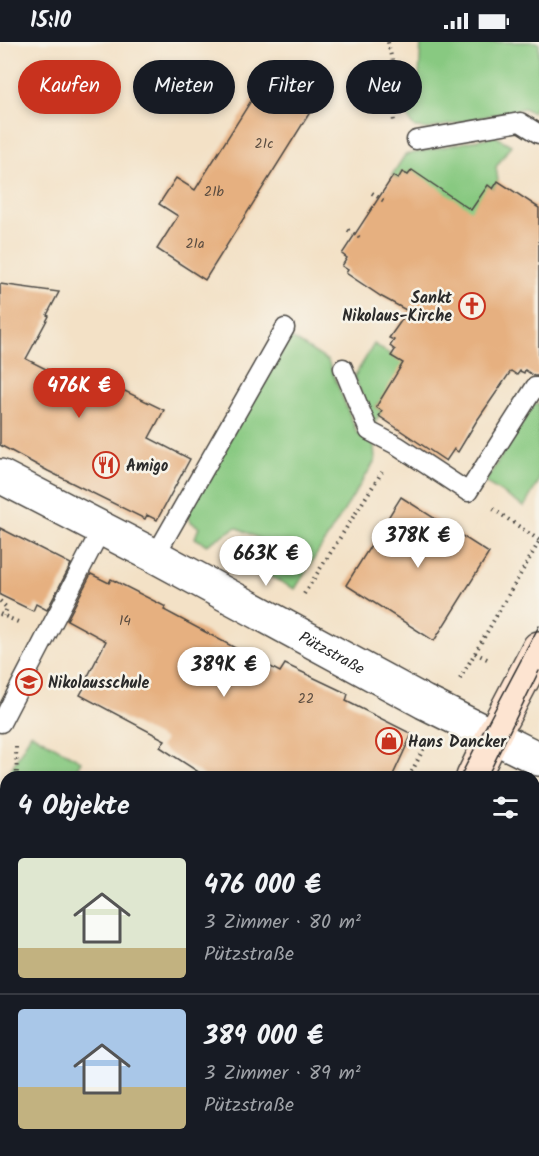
<!DOCTYPE html>
<html lang="de">
<meta charset="utf-8">
<style>
:root{--surface:#171b24;--page:#242831;--text:#f1f3f6;--muted:#9ea1a6;--line:#363941;--accent:#c8321e}
body{margin:0;font-family:Kalam,sans-serif;background:var(--page);color:var(--text);height:100vh;display:flex;flex-direction:column;font-size:22px;white-space:nowrap}
*{box-sizing:border-box;margin:0}
p{font-size:20px;color:var(--muted)}
.icon{flex:none;width:33px;height:33px;fill:none;stroke:currentColor;stroke-width:2;stroke-linecap:round;stroke-linejoin:round}
.map{position:relative;flex:1;overflow:hidden}
.side{position:absolute;left:0px;top:729px;width:540px;height:386px;display:flex;flex-direction:column;background:var(--surface);border-radius:18px 18px 0 0;box-shadow:0 3px 9px #0003}
.side>*{flex:none}
.guide{position:absolute;left:18px;top:18px;width:504px;height:54px;display:flex;gap:12px}
.price{position:absolute;translate:-50% -51px;padding:0 14px;border-radius:21px;background:#fff;color:#222;font-size:20px;line-height:39px;filter:drop-shadow(0 2px 3px #0008)}
.price::after{content:'';position:absolute;left:50%;top:36px;width:18px;height:14px;margin-left:-9px;background:inherit;clip-path:polygon(0 0,100% 0,50% 100%)}
.price.current{background:var(--accent);color:#fff}
ul{padding:0;list-style:none}
li{display:flex;align-items:center;gap:18px;height:150px;padding:0 18px}
li+li{border-top:2px solid var(--line)}
li span{display:grid;place-items:center;flex:none;width:168px;height:120px;border-radius:6px;color:#555}
li>.icon{margin-inline-start:auto}
span .icon{width:72px;height:72px;fill:#fffc;stroke-width:1}
li b{font-size:26px}
h2{display:flex;justify-content:space-between;align-items:center;height:72px;padding:0 18px;font-size:26px}
.tag{padding:0 21px;border-radius:27px;background:var(--surface);box-shadow:0 3px 9px #0003;font-size:21px;line-height:54px}
.tag.current{background:var(--accent);color:#fff}
.status{display:flex;justify-content:space-between;align-items:center;height:42px;padding:0 30px;background:var(--surface);direction:ltr}
.status svg{height:16px;fill:currentColor}
.map>svg:first-child{display:block}
.green{fill:#88c981;stroke:#5a7a56;stroke-width:1.5}
.building{fill:#e6b080}
.lines{fill:none;stroke-linecap:round;stroke-linejoin:round}
.lane-casing{stroke:#494642;stroke-width:21}
.street-casing{stroke:#494642;stroke-width:36}
.secondary-casing{stroke:#494642;stroke-width:36}
.path{stroke:#494642;stroke-width:4;stroke-dasharray:1.5 4.5;stroke-linecap:butt}
.lane{stroke:#fff;stroke-width:18}
.street{stroke:#fff;stroke-width:33}
.secondary{stroke:#fde4d1;stroke-width:33}
.tram{stroke:#2b2b2b;stroke-width:1.5}
.labels{text-anchor:middle;stroke-width:5;stroke-linejoin:round;paint-order:stroke}
.number-label{font-size:14px;fill:#5a4c40}
.poi-label{font-size:16px;font-weight:bold;fill:#2b2b2b;stroke:#f7f3e8;text-anchor:start}
.street-label{font-size:16px;fill:#2b2b2b;stroke:#f7f3e8}
</style>
<div class="status"><b>15:10</b><svg viewBox="0 0 49 12"><path d="M0 12V9h3v3zM5 12V6h3v6zM10 12V3h3v9zM15 12V0h3v12zM26 1h20v11H26zM47 4h2v5h-2z"/></svg></div>
<div class="map">
<svg width="539" height="1114" viewBox="0 0 539 1114">
<rect width="100%" height="100%" fill="#f7f3e8"/>
<filter id="ink" filterUnits="userSpaceOnUse"><feTurbulence type="fractalNoise" baseFrequency=".0167" numOctaves="2"/><feDisplacementMap in="SourceGraphic" scale="12" xChannelSelector="R" yChannelSelector="G"/><feConvolveMatrix kernelMatrix="1 2 1 2 8 2 1 2 1" color-interpolation-filters="sRGB"/></filter>
<filter id="wash" filterUnits="userSpaceOnUse"><feTurbulence type="fractalNoise" baseFrequency=".008" numOctaves="4" result="noise"/><feDisplacementMap in="SourceGraphic" scale="24" xChannelSelector="R" yChannelSelector="G"/><feGaussianBlur stdDeviation="1.35" result="paint"/><feColorMatrix in="noise" values="0 0 0 0 0 0 0 0 0 0 0 0 0 0 0 0 0 1.4 0 .05"/><feComposite in="paint" operator="in"/></filter>
<g filter="url(#wash)">
<rect width="100%" height="100%" fill="#f3e1c6"/>
<g class="green">
<path d="M421 0H537L539 2V59L532 71 524 66 429 87 415 86C401 71 405 54 406 35L419 36Z"/>
<path d="M495 94 511 103 496 125 498 139 493 147 488 143 473 177 412 128 408 133 402 130 398 137 392 133 405 113Z"/>
<path d="M290 295 328 319 357 391 374 403 375 419 295 547 251 525 262 498 236 485 207 503 195 496 199 485 191 480 186 469Z"/>
<path d="M374 302 397 317 405 320 387 359 382 356 376 365 382 369 374 382 354 335Z"/>
<path d="M534 362H539V439L524 465 485 440Z"/>
<path d="M31 691 81 719 72 735H7Z"/>
<path d="M6 737V1096L0 1107V749Z"/>
</g>
<g id="blocks">
<g class="building">
<path d="M274 22 322 51 205 238 157 207 178 174 159 162 176 136 195 148Z"/>
<path d="M412 128 471 168 488 143 493 147 498 139 539 166V334H534L525 328 524 331 520 329 517 333 511 329 476 380 458 410 454 407 446 419 379 374 382 369 376 365 403 321 391 314 395 308 390 304 394 298 389 296 408 269 382 255 346 231 348 228 342 224 347 216 342 212 393 134 398 137 402 130 408 133Z"/>
<path d="M0 242 59 250 47 273 49 274 26 317 89 349 96 335 164 368 149 396 190 417 157 478 147 473 145 477 48 429 0 403Z"/>
<path d="M401 455 489 511 434 599 346 543Z"/>
<path d="M0 486 71 522 47 568 36 562 33 569 0 553Z"/>
<path d="M91 532 109 541 111 537 166 565 164 568 280 630 285 622 348 652 346 659 412 692 392 735H206L160 705 165 698 80 653 89 637 87 636 106 599 67 578Z"/>
</g>
</g>
</g>
<g filter="url(#ink)">
<use href="#blocks" fill-opacity="0" stroke="#494642" stroke-width="1.5"/>
<g class="lines">
<defs>
<g id="lane">
<path d="M416 98 520 80 539 92"/>
<path d="M343 326 369 389 398 404 468 450 535 345H539"/>
<path d="M155 514 285 286"/>
<path d="M1 681 102 486"/>
</g>
<g id="street">
<path id="s1" d="M0 434 155 514 424 660 539 717"/>
</g>
<g id="secondary">
<path d="M473 735 493 694 539 606"/>
<path d="M288 1114 290 1108"/>
</g>
</defs>
<use href="#lane" class="lane-casing"/>
<use href="#street" class="street-casing"/>
<use href="#secondary" class="secondary-casing"/>
<g class="path">
<path d="M388 0 395 33 392 68 394 79"/>
<path d="M372 151 384 159"/>
<path d="M348 188 360 196"/>
<path d="M493 467 539 498"/>
<path d="M304 552 382 430"/>
<path d="M0 559 7 566 4 574"/>
<path d="M0 572 18 580"/>
<path d="M475 611 491 619"/>
<path d="M460 637 539 500"/>
<path d="M16 705 17 735"/>
<path d="M409 735 426 702"/>
<path d="M0 783 6 774"/>
<path d="M0 878 6 866"/>
<path d="M0 1042 6 1031"/>
<path d="M243 1114 245 1108"/>
</g>
<use href="#lane" class="lane"/>
<use href="#street" class="street"/>
<use href="#secondary" class="secondary"/>
<g class="tram">
<path d="M460 735 483 690 539 584"/>
<path d="M487 735 539 629"/>
<path d="M275 1114 278 1108"/>
<path d="M300 1114 302 1108"/>
</g>
</g>
</g>
<defs>
<symbol id="church-ring" viewBox="-11 -11 22 22"><circle r="9.5" fill="#f7f3e8" stroke="#c8321e" stroke-width="1.5"/><path d="M-1.2-6h2.4v3.5h3.3v2.4h-3.3V6h-2.4V-.1h-3.3v-2.4h3.3Z" fill="#c8321e"/></symbol>
<symbol id="restaurant-ring" viewBox="-11 -11 22 22"><circle r="9.5" fill="#f7f3e8" stroke="#c8321e" stroke-width="1.5"/><path d="M-5-6h1v4h1v-4h1v4h1v-4h1v5L-1.5 .5V6h-2V.5L-5-1ZM5-6V6H3V1.5H1.5Q1.5-4 5-6Z" fill="#c8321e"/></symbol>
<symbol id="school-ring" viewBox="-11 -11 22 22"><circle r="9.5" fill="#f7f3e8" stroke="#c8321e" stroke-width="1.5"/><path d="M0-5L7-2L0 1L-7-2ZM-4 1L0 2.5L4 1V4Q0 6-4 4Z" fill="#c8321e"/></symbol>
<symbol id="shop-ring" viewBox="-11 -11 22 22"><circle r="9.5" fill="#f7f3e8" stroke="#c8321e" stroke-width="1.5"/><path d="M-5-2.5h2.3a2.7 3.5 0 0 1 5.4 0H5L5.5 6h-11ZM-1.5-2.5h3a1.5 2.3 0 0 0-3 0Z" fill="#c8321e"/></symbol>
</defs>
<g fill-rule="evenodd">
<use href="#church-ring" x="457" y="249" width="30" height="30"/>
<use href="#restaurant-ring" x="91" y="408" width="30" height="30"/>
<use href="#school-ring" x="14" y="625" width="30" height="30"/>
<use href="#shop-ring" x="374" y="684" width="30" height="30"/>
</g>
<g class="labels">
<g class="number-label">
<text x="264" y="106">21c</text>
<text x="214" y="154">21b</text>
<text x="195" y="206">21a</text>
<text x="125" y="583">14</text>
<text x="306" y="661">22</text>
</g>
<g class="poi-label">
<text x="452" y="261" text-anchor="end">Sankt<tspan x="452" dy="18">Nikolaus-Kirche</tspan></text>
<text x="126" y="429">Amigo</text>
<text x="48" y="646">Nikolausschule</text>
<text x="408" y="705">Hans Dancker</text>
</g>
<g class="street-label">
<text dy="6" stroke="none"><textPath href="#s1" startOffset="376">Pützstraße</textPath></text>
</g>
</g>
</svg>
<b class="price current" style="left:79px;top:377px">476K €</b>
<b class="price" style="left:418px;top:527px">378K €</b>
<b class="price" style="left:266px;top:545px">663K €</b>
<b class="price" style="left:224px;top:656px">389K €</b>
<div class="guide">
<a class="tag current">Kaufen</a>
<a class="tag">Mieten</a>
<a class="tag">Filter</a>
<a class="tag">Neu</a>
</div>
<section class="side">
<h2>4 Objekte<svg class="icon" aria-label="filters" viewBox="0 0 24 24"><path d="M4 7h16M4 17h16"/><circle cx="9" cy="7" r="2"/><circle cx="15" cy="17" r="2"/></svg></h2>
<ul>
<li><span style="background:linear-gradient(#dfe7d0 75%,#c2b280 0)"><svg class="icon" aria-label="home" viewBox="0 0 24 24"><path d="M3 11l9-7 9 7M6 9v11h12V9"/></svg></span><div><b>476 000 €</b><p>3 Zimmer · 80 m²</p><p>Pützstraße</p></div></li>
<li><span style="background:linear-gradient(#a9c7e8 65%,#c2b280 0)"><svg class="icon" aria-label="home" viewBox="0 0 24 24"><path d="M3 11l9-7 9 7M6 9v11h12V9"/></svg></span><div><b>389 000 €</b><p>3 Zimmer · 89 m²</p><p>Pützstraße</p></div></li>
</ul>
</section>
</div>
